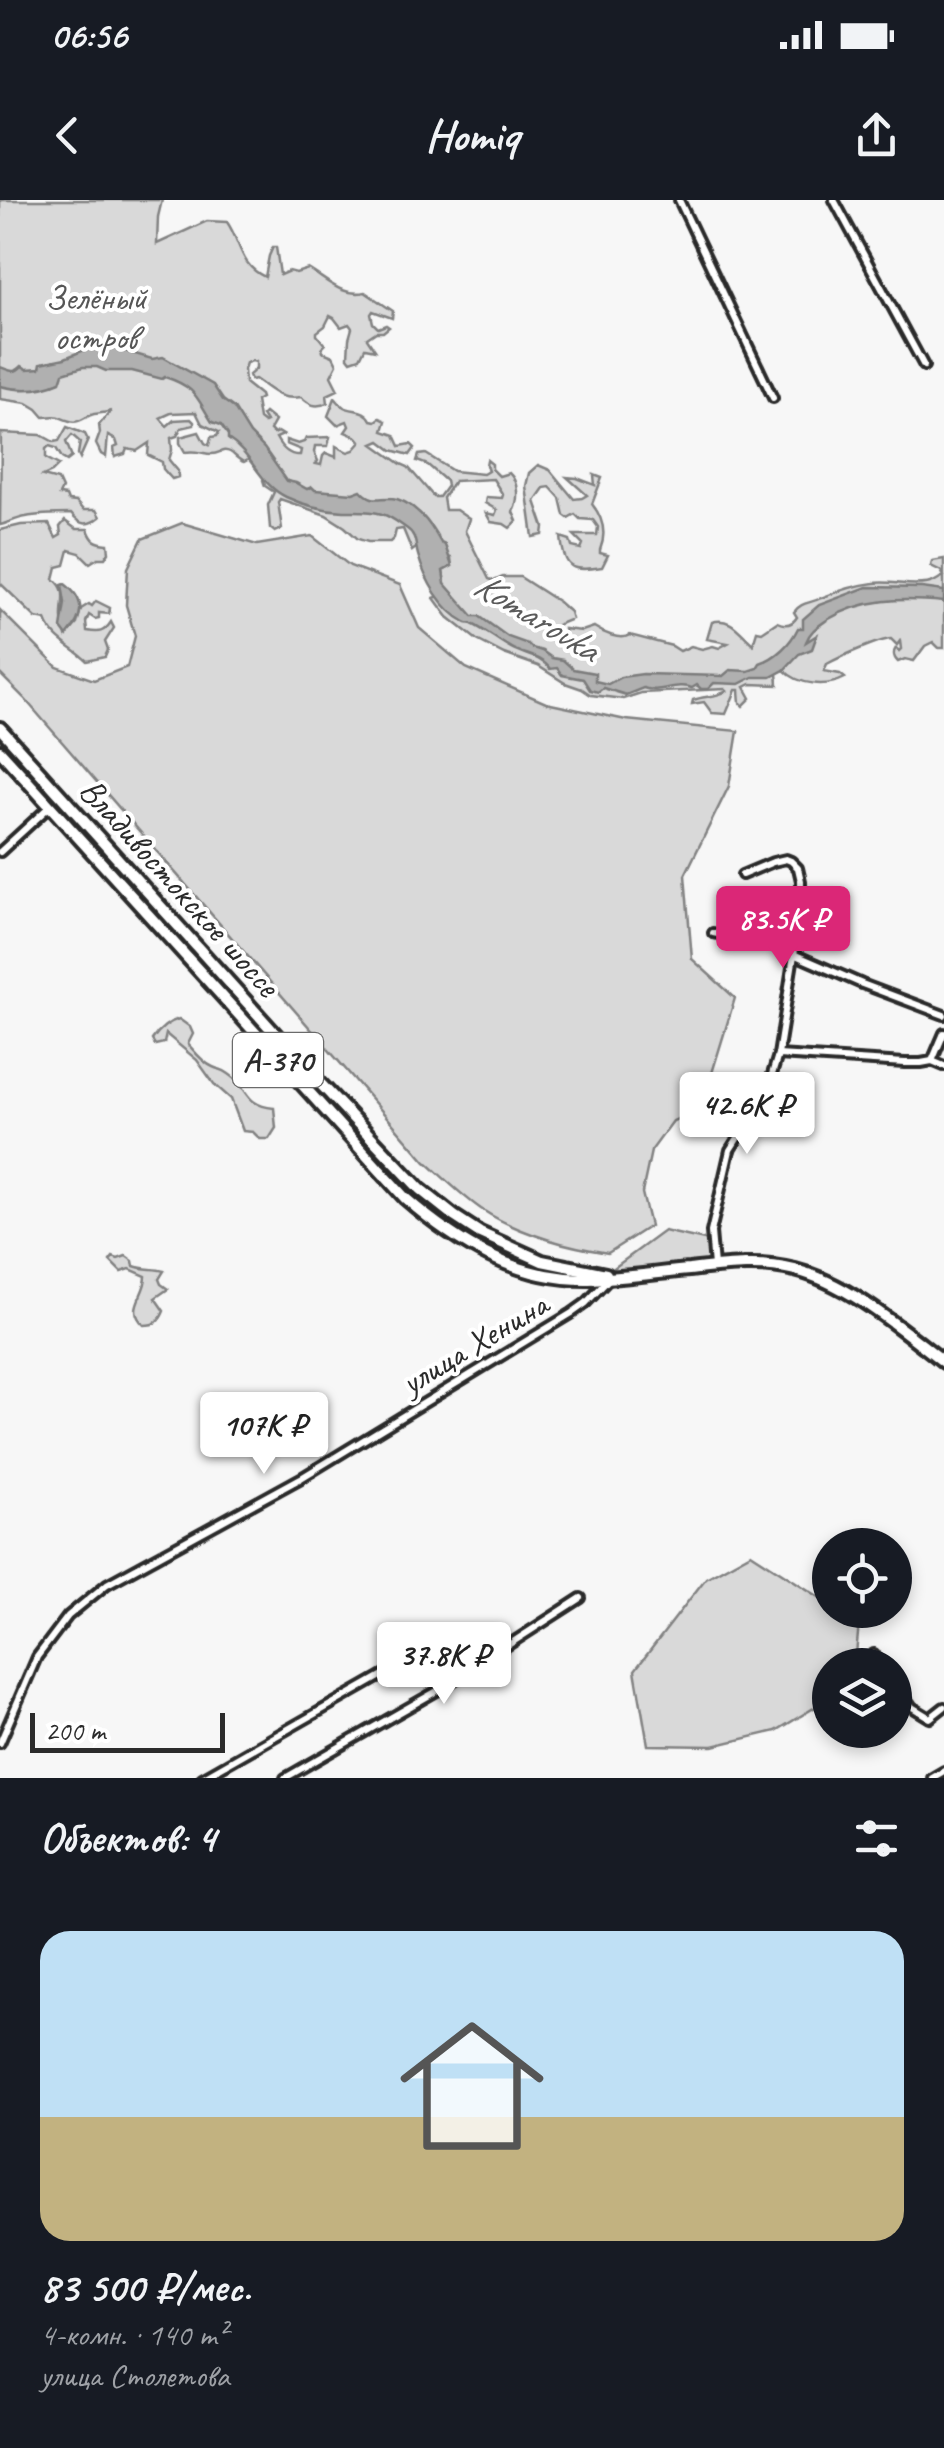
<!DOCTYPE html>
<html lang="ru">
<meta charset="utf-8">
<style>
:root{--surface:#171b24;--page:#20242c;--text:#f1f3f6;--muted:#9ea1a6;--accent:#db2777}
body{margin:0;font-family:Caveat,sans-serif;background:var(--page);color:var(--text);height:100vh;display:flex;flex-direction:column;font-size:38px;white-space:nowrap}
*{box-sizing:border-box;margin:0}
p{font-size:32px;color:var(--muted)}
.icon{flex:none;width:55px;height:55px;fill:none;stroke:currentColor;stroke-width:2;stroke-linecap:round;stroke-linejoin:round}
.map{position:relative;height:1578px;overflow:hidden}
.sheet{display:flex;flex-direction:column;background:var(--surface);flex:1}
.sheet>*{flex:none}
.tools{position:absolute;left:812px;top:1328px;display:grid;gap:20px}
.tools a{display:grid;place-items:center;width:100px;height:100px;border-radius:50%;background:var(--surface);box-shadow:0 5px 15px #0003;font-size:50px}
.scale{position:absolute;left:30px;bottom:25px;width:195px;box-sizing:border-box;padding-left:10px;border:5px solid #2b2b2b;border-top:0;font-size:28px;line-height:35px;white-space:nowrap;color:#2b2b2b;-webkit-text-stroke:8px #fff;paint-order:stroke}
.price{position:absolute;translate:-50% -85px;padding:0 22px;border-radius:10px;background:#fff;color:#222;font-size:32px;line-height:65px;filter:drop-shadow(0 2px 5px #0008)}
.price::after{content:'';position:absolute;left:50%;top:60px;width:30px;height:22px;margin-left:-15px;background:inherit;clip-path:polygon(0 0,100% 0,50% 100%)}
.price.on{background:var(--accent);color:#fff}
ul{padding:0;list-style:none}
li{display:grid;align-content:center;gap:20px;height:530px;padding:0 40px}
li span{display:grid;place-items:center;height:310px;border-radius:30px;color:#555}
li>.icon{margin-inline-start:auto}
span .icon{width:180px;height:180px;fill:#fffc;stroke-width:1}
li b{font-size:42px}
h2{display:flex;justify-content:space-between;align-items:center;height:120px;padding:0 40px;font-size:42px}
.status{display:flex;justify-content:space-between;align-items:center;height:70px;padding:0 50px;background:var(--surface);direction:ltr}
.status svg{height:28px;fill:currentColor}
header{display:flex;justify-content:space-between;align-items:center;height:130px;padding:0 40px;background:var(--surface);font-size:45px;font-weight:600}
.map>svg:first-child{display:block}
.green{fill:#d9d9d9;stroke:#828282;stroke-width:2.5}
.water{fill:#b0b0b0;stroke:#7b7b7b;stroke-width:2.5}
.lines{fill:none;stroke-linecap:round;stroke-linejoin:round}
.minor-casing{stroke:#2b2b2b;stroke-width:14}
.trunk-casing{stroke:#2b2b2b;stroke-width:18}
.minor{stroke:#fff;stroke-width:6}
.trunk{stroke:#fff;stroke-width:10}
.labels{text-anchor:middle;stroke-width:8;stroke-linejoin:round;paint-order:stroke}
.shield{fill:#fff;stroke:#6b6b6b;stroke-width:2.5}
.shield-label{font-size:32px;font-weight:bold;fill:#2b2b2b}
.park-label{font-size:35px;fill:#565656;stroke:#fff}
.street-label{font-size:35px;fill:#2b2b2b;stroke:#fff}
.water-label{font-size:38px;font-style:italic;fill:#5a5a5a;stroke:#fff}
</style>
<div class="status"><b>06:56</b><svg viewBox="0 0 49 12"><path d="M0 12V9h3v3zM5 12V6h3v6zM10 12V3h3v9zM15 12V0h3v12zM26 1h20v11H26zM47 4h2v5h-2z"/></svg></div>
<header><svg class="icon" aria-label="back" viewBox="0 0 24 24"><path d="M15 5l-7 7 7 7"/></svg>Homiq<svg class="icon" aria-label="share" viewBox="0 0 24 24"><path d="M12 15V3M7 8l5-5 5 5M5 13v7h14v-7"/></svg></header>
<div class="map">
<svg width="944" height="1578" viewBox="0 0 944 1578">
<rect width="100%" height="100%" fill="#f7f7f7"/>
<filter id="ink" filterUnits="userSpaceOnUse"><feTurbulence type="fractalNoise" baseFrequency=".01" numOctaves="2"/><feDisplacementMap in="SourceGraphic" scale="20" xChannelSelector="R" yChannelSelector="G"/><feConvolveMatrix kernelMatrix="1 2 1 2 8 2 1 2 1" color-interpolation-filters="sRGB"/></filter>
<g filter="url(#ink)">
<g class="green">
<path d="M0 0H162L158 17 157 44 207 21 227 22C241 42 239 65 265 77L269 56 273 47H276L280 75 289 71 296 73 308 69C327 80 342 97 365 92L393 111 392 118 373 111 371 114 373 123 378 128 386 125 389 127 383 132H376L367 138 375 150 365 148 360 158 351 161 348 157 349 139 352 128 349 124 341 127 334 118 330 116 325 126 317 132V135L325 145 322 148 323 152 333 156 337 164 331 176 338 190 327 195 328 203C315 208 310 205 301 197 280 201 271 190 255 179L251 180 249 175 256 169V162L252 161 246 163 244 169 245 183 260 195 261 198 256 201 259 219 264 223 266 222 262 216 265 213 275 221 270 230 274 234 278 232 283 235 276 238C282 249 289 256 300 255L301 250 286 244V240L298 244 304 242 306 238 330 237 328 246H315L314 252 318 261 316 264 321 265 323 256 326 253 336 257V246L348 252 354 250 361 242 357 237 345 232 349 226 347 221 337 225 328 216 335 198C338 201 341 205 344 207 354 212 365 208 371 220L376 221 380 218 386 221 383 231 395 235 400 246 411 244 415 248 410 255 392 250 380 241 373 244 401 264 408 267 434 297H439L447 286 446 281 428 265 417 261 419 255 426 254 453 271 483 274 488 271 486 265 487 260 492 264V269L499 276 509 273C519 282 519 300 513 312L517 321 510 328 504 324 491 322 486 313 495 315 497 310 485 303 486 297 502 298 503 295 493 279 454 281 443 298 445 310H456L469 319 465 331 489 379 494 381 503 377H520L559 402 570 412 572 419 557 425 555 431 564 448 570 449 577 443 565 438 564 429 582 431 594 427C603 433 620 441 630 435L672 446 680 451 691 446 702 449 713 446 719 448 728 443 707 439 712 422C731 416 740 433 753 444L757 431 762 432 777 422C785 426 792 425 797 417L794 412C802 401 810 404 821 398 838 391 856 385 874 383 890 380 914 388 930 383 935 382 939 378 944 376L941 371 931 366 932 361 944 359V448H939L933 442 925 446 914 461 905 459 898 462C894 458 892 454 896 448L899 451 901 449 900 441 897 445 891 439C878 440 840 457 827 464L824 471 840 474 845 478C826 488 798 485 784 470L777 473 778 485 751 484 745 487 751 498 743 506 740 503 739 490H736L726 514 712 513 704 502 692 504 693 500C704 496 717 497 727 491L725 489 641 493 623 499 591 495 582 489 565 483 538 466 504 454 477 440 448 417 434 398 437 397 445 384 443 371 452 366 451 358 416 348 412 351 403 329 396 330 394 338 390 342H368L358 339 345 327 326 315 280 299 278 302 282 329 275 332 270 328 268 305 274 292 265 286 263 280 272 261 265 251 244 262C238 260 235 255 230 252 222 248 220 254 212 254 203 254 198 250 185 252L180 243V237L199 232 205 243 209 245 211 237 217 236 219 232 202 224 196 212 171 213 160 218 167 226 174 220 191 219 194 222V225L181 228 177 236 171 238 172 250 169 260 178 271V277L172 279 163 269 162 262 148 255 149 243 137 251 127 249 125 254 115 257 114 248 118 246 116 240 108 236 106 257 101 254 96 244 100 233 99 225 111 211C106 213 100 213 94 214 85 216 80 224 70 221 56 217 61 215 44 217L37 209 27 203 0 199Z"/>
<path d="M67 227 85 234 88 240 80 258 78 254 80 242 72 235 66 242 72 257 67 261 62 258 56 248 49 246 46 249V258L59 265 52 272 43 276 58 280 62 289 59 295 66 296 68 301 76 302 83 310H96L100 317C89 326 80 326 71 314 57 314 40 314 26 317 17 318 9 323 0 325L1 233 41 235 54 242 59 241Z"/>
<path d="M538 265 550 270 574 299 582 298 587 295 567 277 577 278 595 285 594 275 602 278 592 304C603 318 607 333 600 350V353L608 355 602 367C572 372 564 369 561 337L570 340 572 347 581 349 583 344 574 335H597L598 327 593 320 580 319 575 314 568 318 564 315 560 298 550 287 544 288 535 301 544 327 543 335 533 337 526 286 529 273Z"/>
<path d="M65 321 76 329H88C92 341 96 343 108 344L109 352 105 358H98L90 363 80 353 69 350 65 365 57 367 54 379C69 391 61 402 62 418 62 424 65 430 66 436L77 424 81 409 89 404 92 406 96 401 110 408 109 414 99 413V418L95 419 89 415 86 422 87 431C99 433 104 433 111 422L114 428 105 442 108 450 105 457 87 461C72 447 53 440 46 420L36 418 0 383V330L21 325 49 324 56 338 61 335 60 327Z"/>
<path d="M182 323 257 345 312 336 350 366 400 385 419 428 466 468 546 503 626 520 738 531 729 586 685 675 692 759 735 798 701 909 673 921 651 951 642 993 650 1026 608 1053C564 1046 519 1034 481 1009 461 995 444 978 426 962L24 498 0 474V410L57 467 94 480 127 467 135 436 126 405 128 368 142 339Z"/>
<path d="M179 819 190 827 193 834 188 844C195 852 203 863 213 867 222 871 221 868 229 874 250 888 243 905 274 908L276 928 269 939H260L253 932 243 931 231 899 214 884 197 860 166 834 164 843 155 845 152 840C158 831 168 822 179 819Z"/>
<path d="M664 1031 709 1041 712 1062 615 1072 611 1070Z"/>
<path d="M126 1056 133 1061 134 1066C145 1070 154 1068 164 1071L159 1079 161 1084 168 1089 155 1098 164 1111C160 1121 156 1125 144 1125 125 1107 146 1096 146 1076L130 1069 121 1072 110 1061 113 1057 118 1059Z"/>
<path d="M751 1353 830 1404V1410H839L859 1423 855 1465H830V1498L776 1531 713 1546 648 1545 635 1470 706 1378Z"/>
</g>
<g class="water">
<path d="M94 146 115 148 152 159 163 157 213 185 223 200 234 208 250 234 264 248 287 281 296 283 307 289 312 287 315 290 353 293 361 290C374 305 381 295 397 299 417 305 432 326 441 343L445 345 452 366 443 371 445 384 473 416H479L508 437 528 444 532 448 542 451 552 458 563 460 573 469 595 473V481L608 484 621 477 643 474 723 476 730 470 748 471 757 468 760 463C776 458 791 443 798 428H803V419L819 405 867 387 922 388 944 391V402C903 398 863 398 827 420 817 427 810 431 806 442L817 435 812 449 799 454 784 470 771 477H753L739 484 714 483 708 489H701L697 485 692 488C675 482 659 494 643 488L626 495 603 488 598 492 590 490 583 479 562 475 557 468 550 469C541 456 525 456 511 448 498 441 485 430 472 424 470 423 467 424 465 422 442 410 425 380 418 355 415 345 417 335 406 328 400 324 392 317 382 314 370 310 357 311 344 311 323 310 305 306 286 297 260 285 252 254 228 239V235L221 225 212 222C196 197 196 187 165 177L162 179 132 171H106L97 167H83L63 173 60 182C40 191 20 191 0 186V167C10 170 13 175 22 166L27 169 40 168 41 163 65 158Z"/>
<path d="M65 384C87 401 83 417 67 436L61 428 65 403 62 385Z"/>
</g>
<g class="lines">
<defs>
<g id="minor">
<path d="M679 0 773 198"/>
<path d="M834 0 924 166"/>
<path d="M0 652 49 607"/>
<path d="M713 733 775 746 862 784 944 815"/>
<path d="M778 855 905 863H921L932 861"/>
<path d="M932 861 944 833"/>
<path d="M932 861 944 866"/>
<path d="M714 1066 711 1032 730 950 766 894 778 855 801 711V681L798 668 791 661 786 659 773 662 742 675"/>
<path d="M874 1454 882 1465"/>
<path d="M895 1482 912 1507 930 1518 944 1507"/>
<path d="M0 1543 37 1457 68 1416 107 1384 301 1278 572 1113 586 1103 610 1078"/>
<path d="M202 1578 413 1458"/>
<path d="M285 1578 437 1491 581 1398"/>
<path d="M932 1578 944 1571"/>
</g>
<g id="trunk">
<path d="M0 528 316 879 420 989 454 1016 480 1033 542 1061 606 1074"/>
<path d="M0 551 405 998C458 1044 517 1080 589 1079 622 1078 656 1073 689 1070 724 1066 760 1061 795 1070 848 1083 901 1129 944 1162"/>
</g>
</defs>
<use href="#minor" class="minor-casing"/>
<use href="#trunk" class="trunk-casing"/>
<use href="#minor" class="minor"/>
<use href="#trunk" class="trunk"/>
</g>
</g>
<g class="labels">
<rect class="shield" x="233" y="833" width="90" height="54" rx="8"/>
<g class="shield-label">
<text x="278" y="871">А-370</text>
</g>
<g class="park-label">
<text x="96" y="109">Зелёный<tspan x="96" dy="40">остров</tspan></text>
</g>
<g class="street-label">
<text transform="translate(180 687) rotate(48)" y="12">Владивостокское шоссе</text>
<text transform="translate(474 1143) rotate(-31)" y="12">улица Хенина</text>
</g>
<g class="water-label">
<text transform="translate(537 416) rotate(31)" y="13">Komarovka</text>
</g>
</g>
</svg>
<div class="tools">
<a><svg class="icon" aria-label="locate" viewBox="0 0 24 24"><circle cx="12" cy="12" r="6"/><path d="M12 2v4M12 18v4M2 12h4M18 12h4"/></svg></a>
<a><svg class="icon" aria-label="layers" viewBox="0 0 24 24"><path d="M12 4l9 5-9 5-9-5zM3 14l9 5 9-5"/></svg></a>
</div>
<div class="scale">200 m</div>
<b class="price on" style="left:783px;top:771px">83.5K ₽</b>
<b class="price" style="left:747px;top:957px">42.6K ₽</b>
<b class="price" style="left:264px;top:1277px">107K ₽</b>
<b class="price" style="left:444px;top:1507px">37.8K ₽</b>
</div>
<section class="sheet">
<h2>Объектов: 4<svg class="icon" aria-label="filters" viewBox="0 0 24 24"><path d="M4 7h16M4 17h16"/><circle cx="9" cy="7" r="2"/><circle cx="15" cy="17" r="2"/></svg></h2>
<ul>
<li><span style="background:linear-gradient(#bfe0f5 60%,#c2b280 0)"><svg class="icon" aria-label="home" viewBox="0 0 24 24"><path d="M3 11l9-7 9 7M6 9v11h12V9"/></svg></span><div><b>83 500 ₽/мес.</b><p>4-комн. · 140 m²</p><p>улица Столетова</p></div></li>
</ul>
</section>
